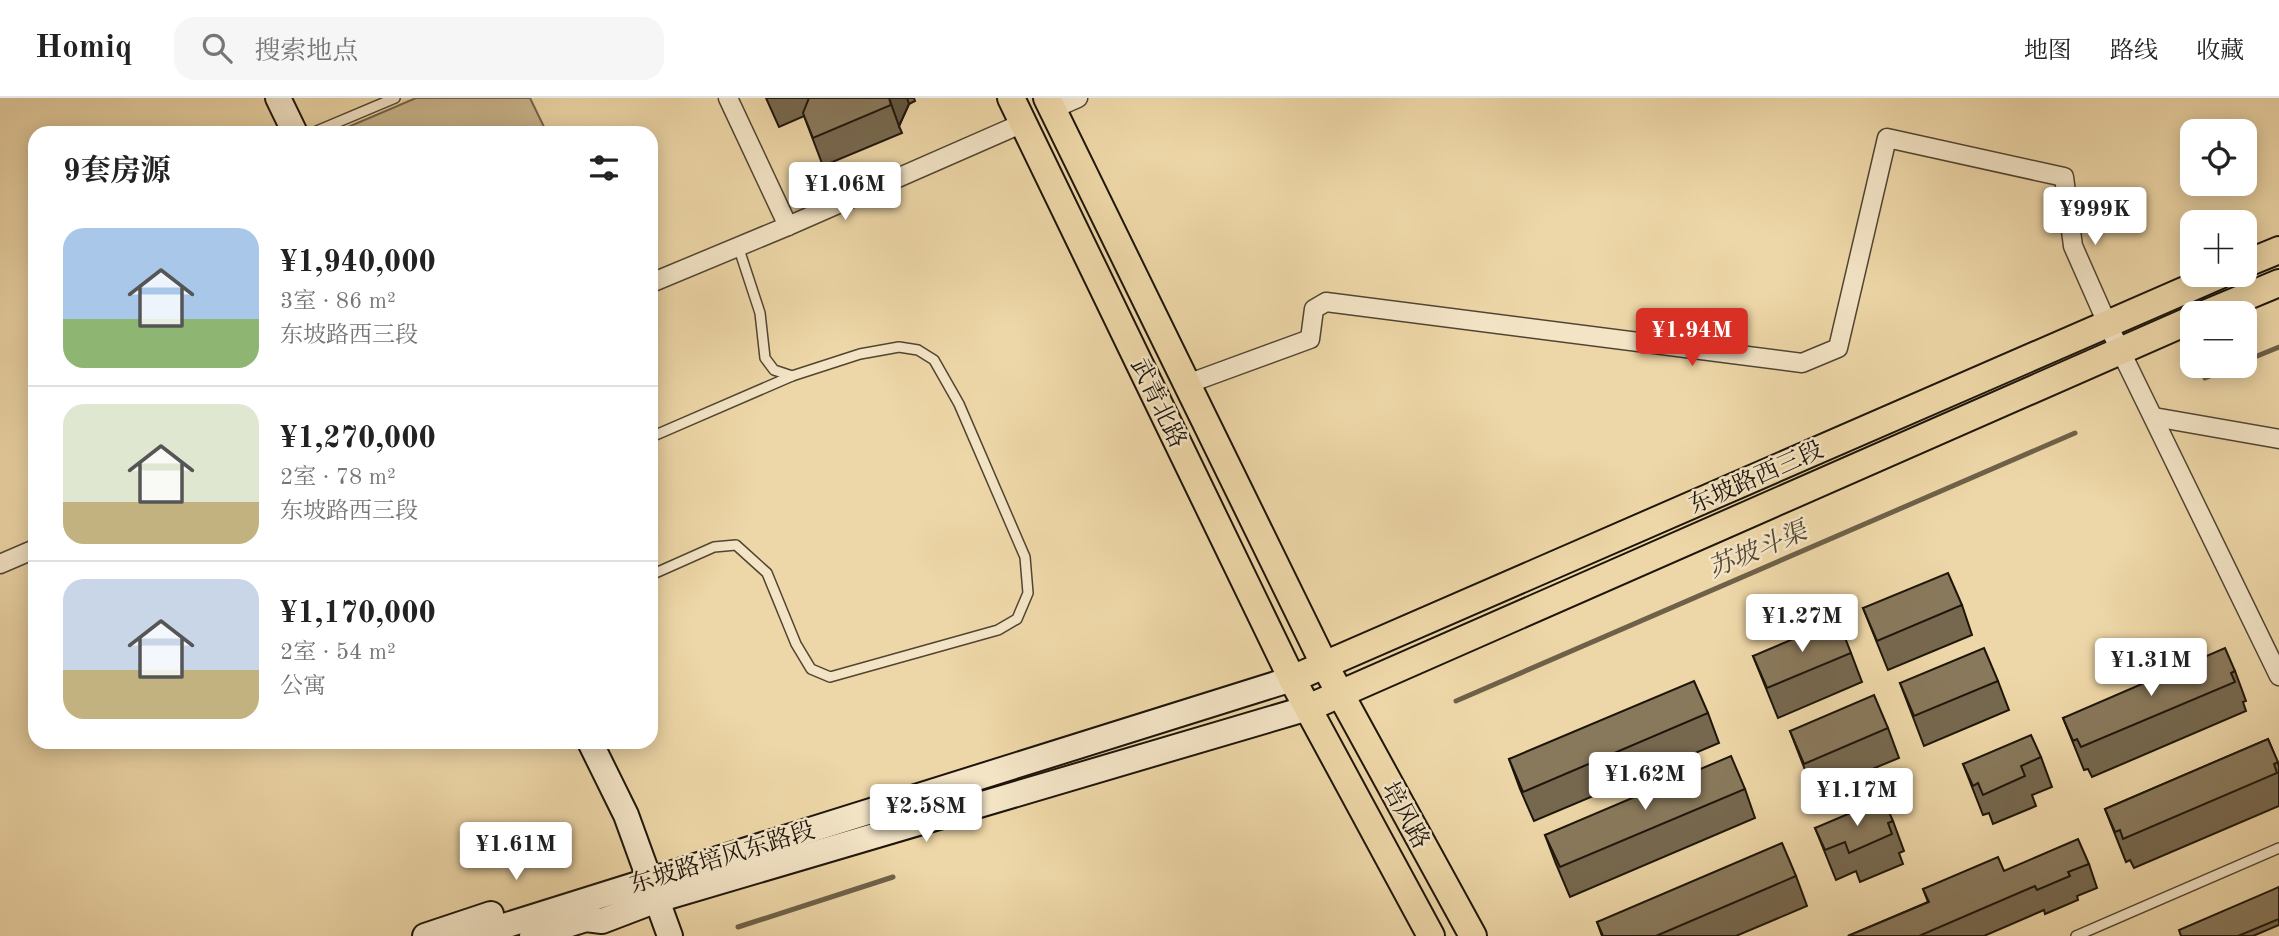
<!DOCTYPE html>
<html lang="zh">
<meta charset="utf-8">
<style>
:root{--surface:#fff;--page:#f6f6f6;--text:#222;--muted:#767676;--line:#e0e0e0;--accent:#d93025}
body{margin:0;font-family:"Old Standard TT","Noto Serif SC",serif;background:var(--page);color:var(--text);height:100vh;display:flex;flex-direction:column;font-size:26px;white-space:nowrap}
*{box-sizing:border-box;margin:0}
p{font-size:23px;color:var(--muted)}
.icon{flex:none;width:38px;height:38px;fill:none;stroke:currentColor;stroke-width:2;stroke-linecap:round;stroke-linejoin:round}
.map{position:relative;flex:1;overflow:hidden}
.panel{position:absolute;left:28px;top:28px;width:630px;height:623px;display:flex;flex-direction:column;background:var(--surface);border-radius:21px;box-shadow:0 4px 18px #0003}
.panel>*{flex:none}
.controls{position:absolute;left:2180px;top:21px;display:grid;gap:14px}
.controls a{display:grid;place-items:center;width:77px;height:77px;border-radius:14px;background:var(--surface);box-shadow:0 4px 18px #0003;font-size:35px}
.price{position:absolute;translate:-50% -60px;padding:0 16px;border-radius:7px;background:#fff;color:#222;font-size:23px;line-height:46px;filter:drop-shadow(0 2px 4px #0008)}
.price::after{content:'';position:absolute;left:50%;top:42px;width:21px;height:16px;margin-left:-10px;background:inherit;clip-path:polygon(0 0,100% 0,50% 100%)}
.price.on{background:var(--accent);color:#fff}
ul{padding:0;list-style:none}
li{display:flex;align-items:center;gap:21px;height:175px;padding:0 35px}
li+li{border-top:2px solid var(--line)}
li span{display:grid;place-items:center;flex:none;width:196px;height:140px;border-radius:21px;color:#555}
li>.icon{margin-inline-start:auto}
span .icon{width:84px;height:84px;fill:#fffc;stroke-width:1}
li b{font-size:30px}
h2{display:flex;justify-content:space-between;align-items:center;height:84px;padding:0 35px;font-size:30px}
header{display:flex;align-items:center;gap:42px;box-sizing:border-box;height:98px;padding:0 35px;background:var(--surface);border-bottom:2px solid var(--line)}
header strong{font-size:33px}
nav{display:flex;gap:38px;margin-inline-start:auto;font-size:24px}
.search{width:490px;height:63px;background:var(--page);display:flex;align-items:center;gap:18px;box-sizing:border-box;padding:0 24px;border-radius:21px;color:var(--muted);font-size:26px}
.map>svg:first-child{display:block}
.green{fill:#cab58c;stroke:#74654c;stroke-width:2}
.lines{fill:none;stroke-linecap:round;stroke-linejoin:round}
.stream{stroke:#6f6149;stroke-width:5}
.lane-casing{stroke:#514532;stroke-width:12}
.street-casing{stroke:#514532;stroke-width:21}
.secondary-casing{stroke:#1d150b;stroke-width:28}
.primary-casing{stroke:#1d150b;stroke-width:30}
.lane{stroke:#f3e4c6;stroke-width:9}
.street{stroke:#f3e4c6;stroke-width:18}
.secondary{stroke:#f3e4c6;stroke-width:24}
.primary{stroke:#edd6a7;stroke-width:26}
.wall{fill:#76684f;stroke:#1d150b;stroke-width:2}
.shaded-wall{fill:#605540;stroke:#1d150b;stroke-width:2}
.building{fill:#89795c;stroke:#1d150b;stroke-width:2}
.labels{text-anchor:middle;stroke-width:5;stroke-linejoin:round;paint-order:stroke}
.street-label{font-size:24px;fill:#1d150b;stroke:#f3e4c6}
.water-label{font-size:26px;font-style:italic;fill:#544834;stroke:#f3e4c6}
</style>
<header>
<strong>Homiq</strong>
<div class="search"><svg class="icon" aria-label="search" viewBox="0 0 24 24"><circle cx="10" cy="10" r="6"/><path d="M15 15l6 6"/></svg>搜索地点</div>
<nav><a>地图</a><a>路线</a><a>收藏</a></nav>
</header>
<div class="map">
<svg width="2279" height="838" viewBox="0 0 2279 838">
<rect width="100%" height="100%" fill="#edd6a7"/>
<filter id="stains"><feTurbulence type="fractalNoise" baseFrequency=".00286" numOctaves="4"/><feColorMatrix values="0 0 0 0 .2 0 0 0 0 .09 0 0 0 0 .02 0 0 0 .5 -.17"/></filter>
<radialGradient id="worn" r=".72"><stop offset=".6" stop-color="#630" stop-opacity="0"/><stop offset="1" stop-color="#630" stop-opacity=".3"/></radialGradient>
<path class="green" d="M416 0H530L547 35H334Z"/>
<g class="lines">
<g class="stream">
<path d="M2245 263 2279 249"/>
<path d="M2205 280 2235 268"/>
<path d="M1456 603 2075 335"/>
<path d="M738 829 893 779"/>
</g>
<defs>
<g id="lane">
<path d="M312 35 395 0"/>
<path d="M651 339 792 278"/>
<path d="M651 477 714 449 736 447 767 475 796 546 811 571 830 579 998 532 1017 521 1028 495 1025 459 959 306 934 262 918 252 899 249 860 256 792 278 774 272 765 260 760 215 738 148"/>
<path d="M2076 838 2279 750"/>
</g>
<g id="street">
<path d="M728 0 788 128"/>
<path d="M1053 11 1078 0"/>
<path d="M651 185 788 128 1023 25"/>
<path d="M1187 286 1310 241 1314 211 1326 204 1802 265 1838 250 1887 40 2064 79 2073 148 2107 225 2279 578"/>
<path d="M2154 319 2279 341"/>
<path d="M0 466 35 451"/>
</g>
<g id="secondary">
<path d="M278 0 295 35"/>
<path d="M590 644 626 717 670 838"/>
<path d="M425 838 491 816"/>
<path d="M472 838 1292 581"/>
<path d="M532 838 586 821 602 823 657 802 1308 610"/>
</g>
<g id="primary">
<path d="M1011 0 1292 581 1431 838"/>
<path d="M1047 0 1325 568 1473 838"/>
<path d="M2245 166 2279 152"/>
<path d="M2207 215 2279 185"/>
<path d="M1292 581 2220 177"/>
<path d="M1308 610 2193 221"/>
</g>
</defs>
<use href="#lane" class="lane-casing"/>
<use href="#street" class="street-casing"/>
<use href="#secondary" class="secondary-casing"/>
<use href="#primary" class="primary-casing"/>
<use href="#lane" class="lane"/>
<use href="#street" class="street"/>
<use href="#secondary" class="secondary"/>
<use href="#primary" class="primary"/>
</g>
<g class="wall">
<path d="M766 0H914L915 3 909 6 899 28 902 35 823 68 804 18 779 29Z"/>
<path d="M1962 507 1972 537 1888 572 1863 510Z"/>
<path d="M1851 555 1862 584 1778 620 1753 558Z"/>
<path d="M2235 573 2246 603 2243 604 2246 613 2092 679 2088 671 2084 672 2063 620Z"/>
<path d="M1998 583 2009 612 1924 648 1900 585Z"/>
<path d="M1708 615 1719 645 1534 723 1520 691 1509 661Z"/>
<path d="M1888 630 1899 660 1814 695 1790 633Z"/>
<path d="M2268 641 2279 668V708L2134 770 2130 762 2126 764 2105 711Z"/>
<path d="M2041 659 2052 689 2032 697 2036 708 1993 726 1989 715 1983 717 1963 666Z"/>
<path d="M1745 691 1755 720 1570 799 1556 766 1545 737Z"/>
<path d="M1893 723 1904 753 1899 755 1903 766 1860 784 1856 773 1836 782 1815 730Z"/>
<path d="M2089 766 2097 790 2077 798 2078 802 2045 816 2044 812 1984 838H1848L1928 804 1923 791 2004 773Z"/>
<path d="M1796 778 1807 808 1736 838H1602L1597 824Z"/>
<path d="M2279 789V827L2253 838H2181Z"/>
</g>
<path class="shaded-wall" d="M889 0H907L909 6 899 28Z"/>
<g class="building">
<path d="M809 0H889L891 7 813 40 803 15Z"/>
<path d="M1948 475 1962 507 1877 543 1863 510Z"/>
<path d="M1838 522 1851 555 1767 590 1753 558Z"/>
<path d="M1984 550 1998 583 1914 618 1900 585Z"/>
<path d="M2225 550 2235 573 2231 575 2235 584 2081 649 2077 641 2073 643 2063 620Z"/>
<path d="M1694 583 1708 615 1523 694 1509 661Z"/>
<path d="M1874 597 1888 630 1804 666 1790 633Z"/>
<path d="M2031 637 2041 659 2021 668 2025 678 1983 697 1978 685 1973 688 1963 666Z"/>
<path d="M2268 641 2278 664 2274 666 2277 675 2123 741 2120 732 2115 734 2105 711Z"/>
<path d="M1731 658 1745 691 1560 769 1545 737Z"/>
<path d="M1883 701 1893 723 1888 725 1892 736 1849 755 1845 744 1825 752 1815 730Z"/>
<path d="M2078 741 2089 766 2068 774 2070 778 2037 792 2035 788 1919 838H1848L1929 804 1923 791 1998 759 2004 773Z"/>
<path d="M1782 745 1796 778 1656 838H1603L1597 824Z"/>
<path d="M2279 789V821L2238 838H2181L2179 832Z"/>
</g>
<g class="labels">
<g class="street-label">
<text transform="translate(1159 305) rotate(64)" y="8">武青北路</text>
<text transform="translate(1756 379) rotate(-24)" y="8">东坡路西三段</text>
<text transform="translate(1406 717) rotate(61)" y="8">培风路</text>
<text transform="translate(722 759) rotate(-17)" y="8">东坡路培风东路段</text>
</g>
<g class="water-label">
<text transform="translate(1757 451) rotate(-23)" y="9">苏坡斗渠</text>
</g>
</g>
<rect width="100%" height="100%" filter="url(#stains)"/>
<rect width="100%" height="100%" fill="url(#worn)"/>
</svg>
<div class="controls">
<a><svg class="icon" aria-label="locate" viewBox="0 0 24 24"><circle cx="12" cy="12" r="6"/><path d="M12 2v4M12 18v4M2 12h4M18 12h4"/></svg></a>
<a>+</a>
<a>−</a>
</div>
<b class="price" style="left:845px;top:124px">¥1.06M</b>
<b class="price" style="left:2095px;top:149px">¥999K</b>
<b class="price on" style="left:1692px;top:270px">¥1.94M</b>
<b class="price" style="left:1802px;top:556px">¥1.27M</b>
<b class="price" style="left:2151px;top:600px">¥1.31M</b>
<b class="price" style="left:1645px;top:714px">¥1.62M</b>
<b class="price" style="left:1857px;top:730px">¥1.17M</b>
<b class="price" style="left:926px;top:746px">¥2.58M</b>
<b class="price" style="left:516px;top:784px">¥1.61M</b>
<section class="panel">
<h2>9套房源<svg class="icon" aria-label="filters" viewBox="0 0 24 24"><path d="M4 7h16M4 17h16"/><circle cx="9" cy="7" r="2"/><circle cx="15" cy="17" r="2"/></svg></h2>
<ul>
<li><span style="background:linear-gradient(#a9c7e8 65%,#8fb573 0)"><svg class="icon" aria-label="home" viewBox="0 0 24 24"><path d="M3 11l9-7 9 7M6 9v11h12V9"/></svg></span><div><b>¥1,940,000</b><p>3室 · 86 m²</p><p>东坡路西三段</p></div></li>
<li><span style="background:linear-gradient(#dfe7d0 70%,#c2b280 0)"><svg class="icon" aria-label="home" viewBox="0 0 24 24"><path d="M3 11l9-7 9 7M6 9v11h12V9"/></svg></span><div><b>¥1,270,000</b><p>2室 · 78 m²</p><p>东坡路西三段</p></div></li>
<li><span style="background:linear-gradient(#c9d6e8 65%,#c2b280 0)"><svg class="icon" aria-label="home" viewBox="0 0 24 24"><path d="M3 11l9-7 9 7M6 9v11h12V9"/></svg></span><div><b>¥1,170,000</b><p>2室 · 54 m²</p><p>公寓</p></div></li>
</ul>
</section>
</div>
